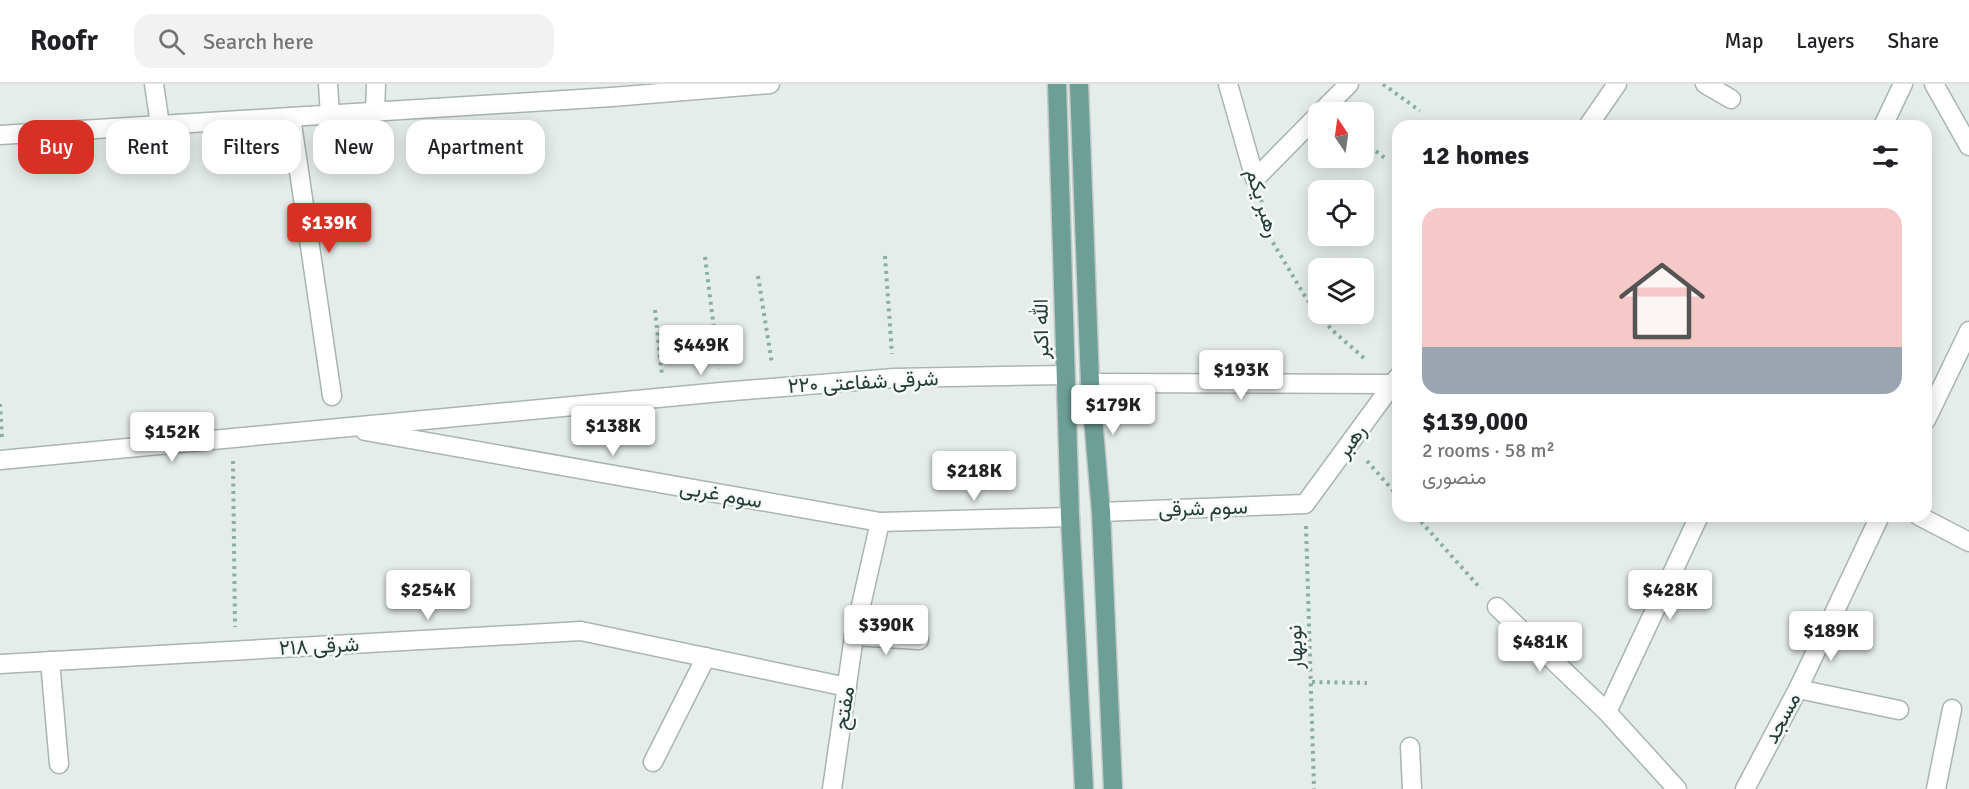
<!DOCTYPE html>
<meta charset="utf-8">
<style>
:root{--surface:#fff;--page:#f2f2f2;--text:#202124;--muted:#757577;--line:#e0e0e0;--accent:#d93025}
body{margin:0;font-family:Signika,Vazirmatn,sans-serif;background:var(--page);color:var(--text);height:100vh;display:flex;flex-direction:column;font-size:22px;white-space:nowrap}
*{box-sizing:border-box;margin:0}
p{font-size:20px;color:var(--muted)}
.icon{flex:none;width:33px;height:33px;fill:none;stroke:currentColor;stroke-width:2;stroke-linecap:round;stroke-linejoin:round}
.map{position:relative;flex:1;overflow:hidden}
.side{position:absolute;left:1392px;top:36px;width:540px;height:402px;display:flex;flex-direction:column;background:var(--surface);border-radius:18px;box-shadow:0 3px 15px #0003}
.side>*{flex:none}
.guide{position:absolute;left:18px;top:36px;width:570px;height:54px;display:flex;gap:12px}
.needle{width:39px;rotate:347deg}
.fabs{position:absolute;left:1308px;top:18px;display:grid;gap:12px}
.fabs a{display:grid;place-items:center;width:66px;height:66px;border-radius:12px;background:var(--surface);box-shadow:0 3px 15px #0003;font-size:30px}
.price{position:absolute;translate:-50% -51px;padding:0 14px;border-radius:6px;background:#fff;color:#222;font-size:20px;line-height:39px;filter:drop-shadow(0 2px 3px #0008)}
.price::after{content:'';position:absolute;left:50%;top:36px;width:18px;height:14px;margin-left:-9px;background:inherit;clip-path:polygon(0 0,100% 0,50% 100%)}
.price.on{background:var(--accent);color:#fff}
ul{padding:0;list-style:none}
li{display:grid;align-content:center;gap:12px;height:318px;padding:0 30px}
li+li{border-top:2px solid var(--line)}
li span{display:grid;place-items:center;height:186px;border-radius:18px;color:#555}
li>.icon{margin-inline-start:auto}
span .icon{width:108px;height:108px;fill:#fffc;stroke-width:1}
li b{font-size:26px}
h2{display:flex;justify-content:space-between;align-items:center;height:72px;padding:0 30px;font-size:26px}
.chip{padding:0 21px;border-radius:18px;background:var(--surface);box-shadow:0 3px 15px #0003;font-size:21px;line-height:54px}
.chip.on{background:var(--accent);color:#fff}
header{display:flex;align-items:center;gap:36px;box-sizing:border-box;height:84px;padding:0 30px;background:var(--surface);border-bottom:2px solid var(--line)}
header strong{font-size:28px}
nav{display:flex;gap:33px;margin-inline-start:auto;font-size:21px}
.search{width:420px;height:54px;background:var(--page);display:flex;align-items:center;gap:15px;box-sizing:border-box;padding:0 21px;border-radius:18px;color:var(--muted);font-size:22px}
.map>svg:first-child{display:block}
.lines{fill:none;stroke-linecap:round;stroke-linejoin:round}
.minor-casing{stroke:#a8b5b1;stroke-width:21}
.major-casing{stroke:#c2c9c8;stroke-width:21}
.path{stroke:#88aea5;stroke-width:4;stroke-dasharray:3 4.5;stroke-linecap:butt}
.minor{stroke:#fff;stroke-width:18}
.major{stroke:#6d9f96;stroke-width:18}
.labels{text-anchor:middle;stroke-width:5;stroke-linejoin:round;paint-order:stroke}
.street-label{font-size:21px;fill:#253d39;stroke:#f5faf8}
</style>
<header>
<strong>Roofr</strong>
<div class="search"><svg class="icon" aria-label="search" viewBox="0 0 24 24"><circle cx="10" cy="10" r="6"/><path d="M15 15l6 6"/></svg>Search here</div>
<nav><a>Map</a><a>Layers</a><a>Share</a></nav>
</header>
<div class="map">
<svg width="1969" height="705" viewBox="0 0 1969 705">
<rect width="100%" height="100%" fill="#e5edea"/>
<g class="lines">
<defs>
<g id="minor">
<path d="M154 0 160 41"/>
<path d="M328 0 330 31"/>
<path d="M1228 0 1255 95 1318 31"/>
<path d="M1705 0 1731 15"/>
<path d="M1934 0 1969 62"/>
<path d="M375 28 376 0"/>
<path d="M1321 28 1349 0"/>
<path d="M291 33 332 312"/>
<path d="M1588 42 1617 0"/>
<path d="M1883 42 1903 0"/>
<path d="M0 51 612 13 770 0"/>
<path d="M1090 299 1393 300"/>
<path d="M1926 336 1969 247"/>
<path d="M365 347 880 438 1070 433"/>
<path d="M0 376 721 308 894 294 1065 291"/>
<path d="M1101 428 1305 420 1398 293"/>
<path d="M1919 432 1969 458"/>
<path d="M1497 523 1607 628 1677 705"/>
<path d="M854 552 919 556"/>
<path d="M50 577 59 680"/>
<path d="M0 580 581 547 847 603"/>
<path d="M1798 605 1899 626"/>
<path d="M1607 628 1699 432"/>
<path d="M1410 663 1412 705"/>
<path d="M653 678 706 573"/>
<path d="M832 705 854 552 880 438"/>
<path d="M1745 705 1798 605 1880 432"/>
<path d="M1936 705 1952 625"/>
</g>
<g id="major">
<path d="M1057 0 1070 433 1084 705"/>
<path d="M1079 0 1090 299 1101 428 1113 705"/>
</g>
</defs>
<use href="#minor" class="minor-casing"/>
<use href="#major" class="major-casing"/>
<g class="path">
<path d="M1383 0 1420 27"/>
<path d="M1364 58 1386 75"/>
<path d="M1261 115 1272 157 1306 214 1318 229"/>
<path d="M885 172 892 270"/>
<path d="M705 173 719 285"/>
<path d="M758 192 772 280"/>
<path d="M655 226 662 291"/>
<path d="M1319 230 1332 246 1365 275"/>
<path d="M0 320 2 354"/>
<path d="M233 377 235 543"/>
<path d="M1367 377 1398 412"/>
<path d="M1416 432 1481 505"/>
<path d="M1306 442 1314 705"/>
<path d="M1312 598 1367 599"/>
</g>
<use href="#minor" class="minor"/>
<use href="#major" class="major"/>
</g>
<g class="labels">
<g class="street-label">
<text transform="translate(1263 119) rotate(73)" y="7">رهبر یکم</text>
<text transform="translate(1041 245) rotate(-91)" y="7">الله اکبر</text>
<text transform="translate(863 298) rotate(-3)" y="7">۲۲۰ شرقی شفاعتی</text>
<text transform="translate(1351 357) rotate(-54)" y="7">رهبر</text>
<text transform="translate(721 410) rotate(10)" y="7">سوم غربی</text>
<text transform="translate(1203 424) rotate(-2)" y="7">سوم شرقی</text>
<text transform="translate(319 562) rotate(-3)" y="7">۲۱۸ شرقی</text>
<text transform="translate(1295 563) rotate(-92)" y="7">نوبهار</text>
<text transform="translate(844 624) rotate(-81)" y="7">مفتح</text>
<text transform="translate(1782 634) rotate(-62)" y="7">مسجد</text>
</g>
</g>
</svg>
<div class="fabs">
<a><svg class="needle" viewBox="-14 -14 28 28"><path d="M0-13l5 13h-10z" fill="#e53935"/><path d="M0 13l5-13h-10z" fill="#757577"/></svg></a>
<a><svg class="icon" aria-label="locate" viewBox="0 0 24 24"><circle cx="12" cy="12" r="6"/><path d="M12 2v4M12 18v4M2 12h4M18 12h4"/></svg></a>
<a><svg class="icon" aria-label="layers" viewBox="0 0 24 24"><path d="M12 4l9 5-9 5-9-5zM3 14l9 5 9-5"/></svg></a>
</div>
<b class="price on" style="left:329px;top:170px">$139K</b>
<b class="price" style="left:701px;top:292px">$449K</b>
<b class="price" style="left:1241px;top:317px">$193K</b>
<b class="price" style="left:1113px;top:352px">$179K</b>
<b class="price" style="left:613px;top:373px">$138K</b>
<b class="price" style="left:172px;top:379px">$152K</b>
<b class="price" style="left:974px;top:418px">$218K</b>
<b class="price" style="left:428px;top:537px">$254K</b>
<b class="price" style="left:1670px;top:537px">$428K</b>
<b class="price" style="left:886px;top:572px">$390K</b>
<b class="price" style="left:1831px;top:578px">$189K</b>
<b class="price" style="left:1540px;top:589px">$481K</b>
<div class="guide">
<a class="chip on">Buy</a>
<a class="chip">Rent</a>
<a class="chip">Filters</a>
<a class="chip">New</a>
<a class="chip">Apartment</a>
</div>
<section class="side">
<h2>12 homes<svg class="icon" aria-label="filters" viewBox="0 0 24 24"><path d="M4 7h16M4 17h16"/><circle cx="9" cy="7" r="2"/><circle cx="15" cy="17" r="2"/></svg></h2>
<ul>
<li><span style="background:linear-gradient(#f6c9c9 75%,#9aa5b1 0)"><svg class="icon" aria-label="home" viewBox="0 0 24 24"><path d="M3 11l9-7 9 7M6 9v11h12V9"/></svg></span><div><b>$139,000</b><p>2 rooms · 58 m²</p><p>منصوری</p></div></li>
</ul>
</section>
</div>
